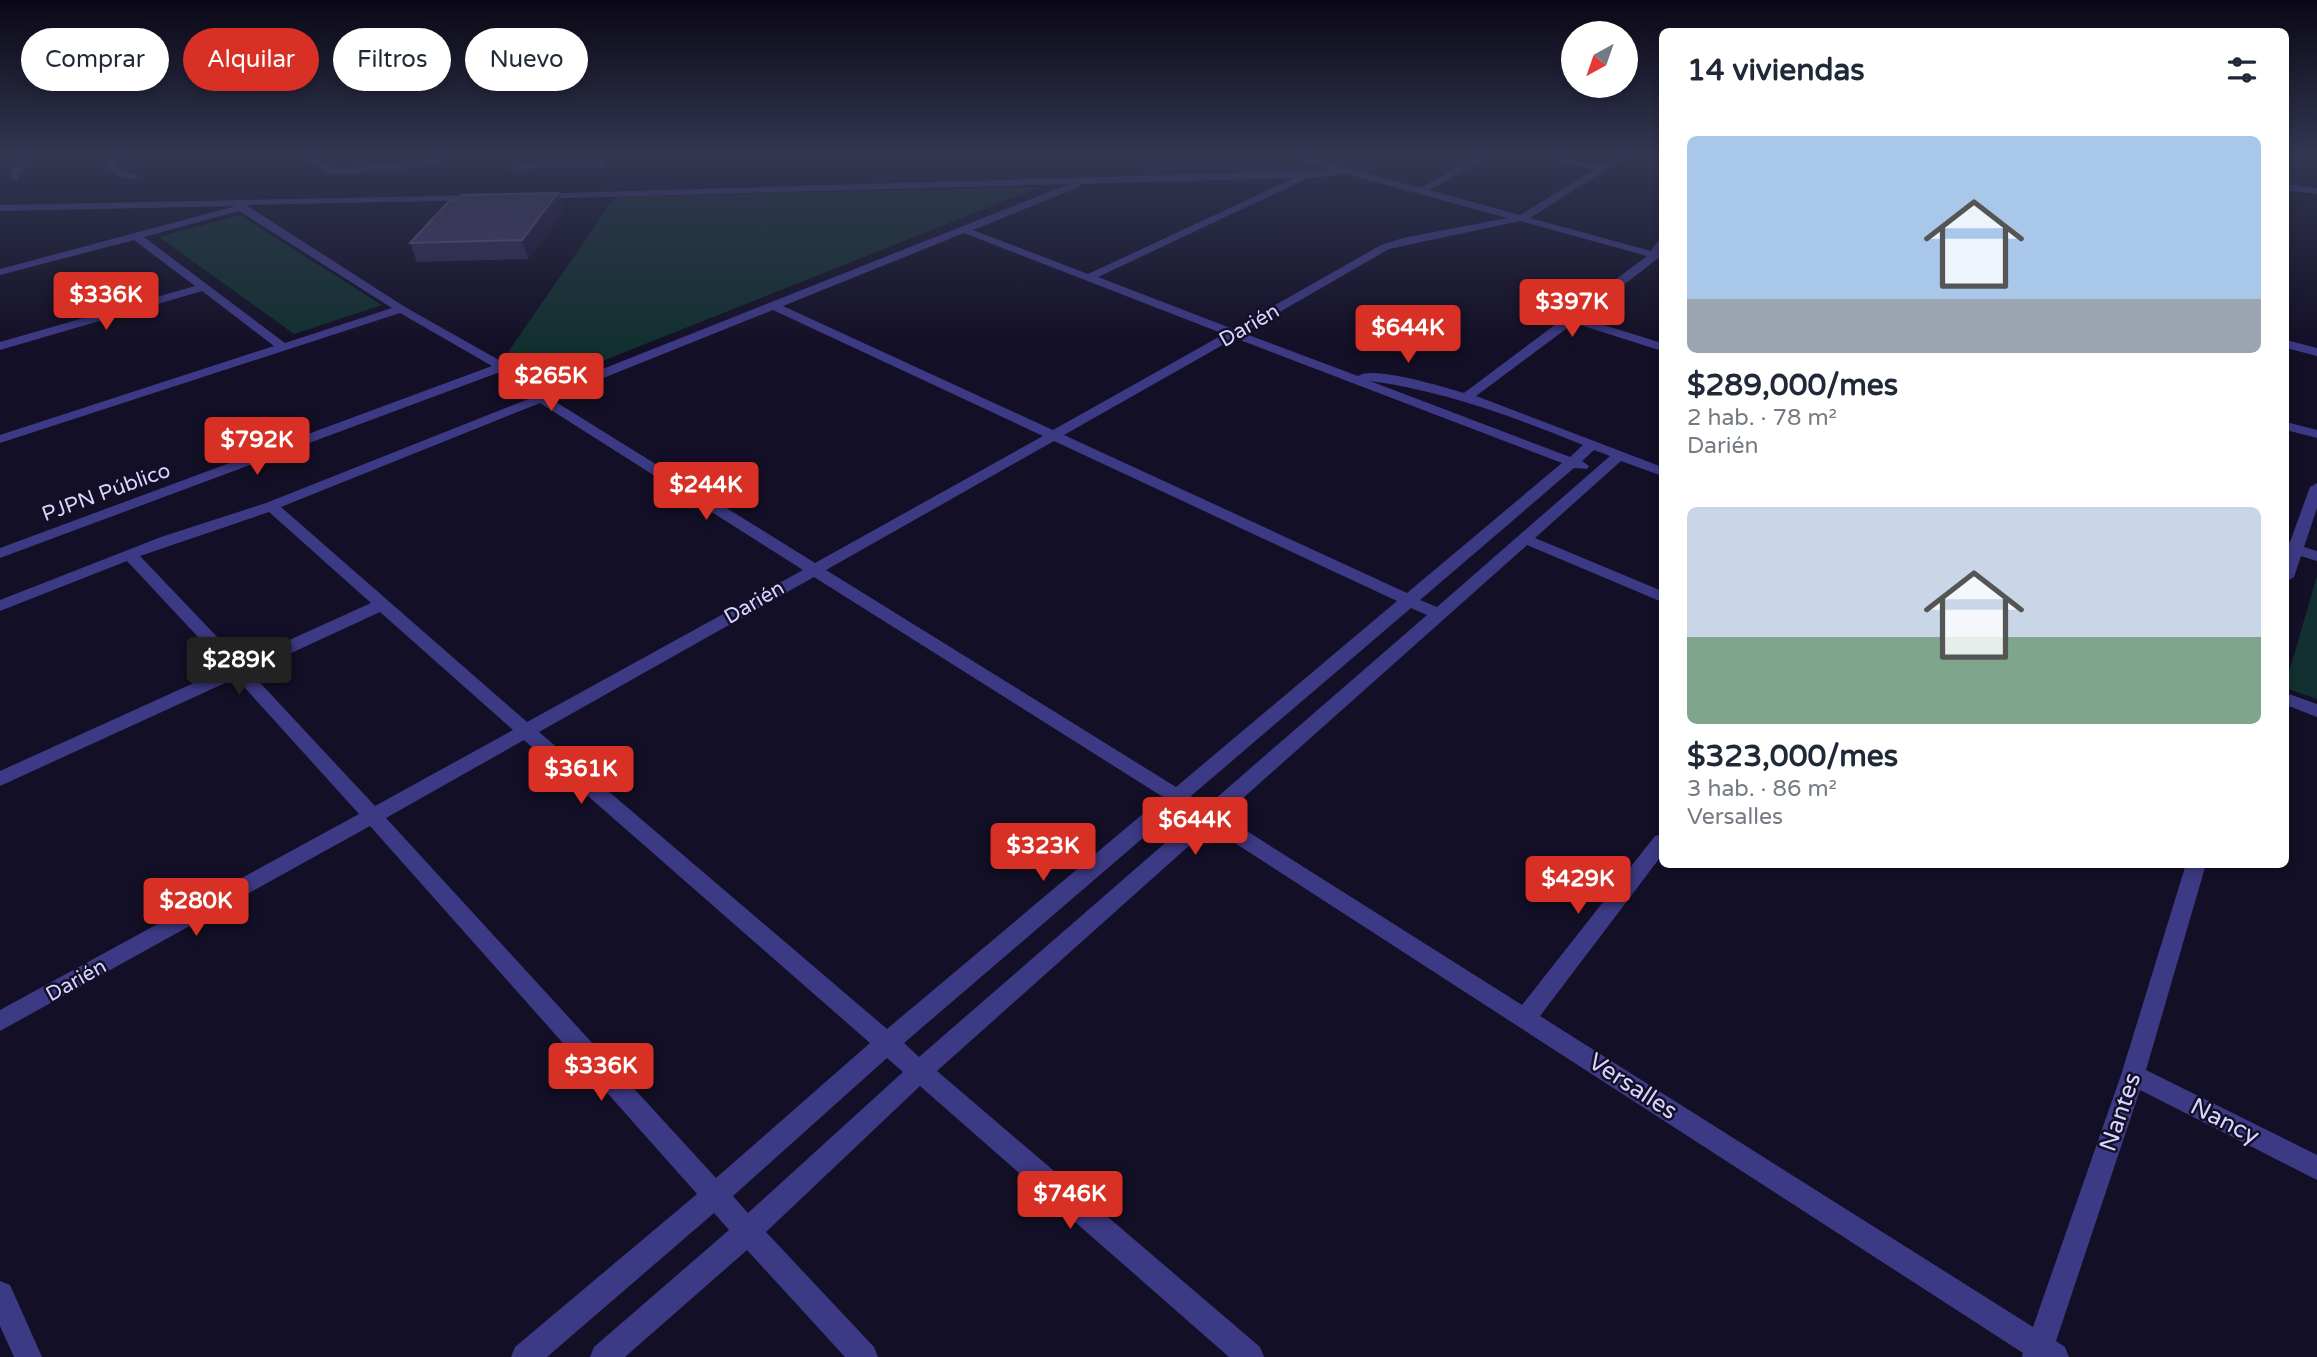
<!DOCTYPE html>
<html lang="es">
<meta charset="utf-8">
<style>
:root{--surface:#fff;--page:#f6f6f7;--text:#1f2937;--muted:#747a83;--accent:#d93025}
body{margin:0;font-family:"Varela Round",sans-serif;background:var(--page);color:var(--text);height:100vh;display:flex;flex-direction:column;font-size:26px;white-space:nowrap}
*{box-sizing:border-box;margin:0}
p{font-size:23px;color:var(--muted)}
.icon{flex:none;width:38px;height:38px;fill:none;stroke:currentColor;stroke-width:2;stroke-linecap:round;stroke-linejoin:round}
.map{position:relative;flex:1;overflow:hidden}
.panel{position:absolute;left:1659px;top:28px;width:630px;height:840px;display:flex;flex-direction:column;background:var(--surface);border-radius:10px;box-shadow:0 4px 10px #0003}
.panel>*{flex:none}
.guide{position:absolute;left:21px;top:28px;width:665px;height:63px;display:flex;gap:14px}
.needle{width:46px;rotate:220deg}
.fabs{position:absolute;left:1561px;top:21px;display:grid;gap:14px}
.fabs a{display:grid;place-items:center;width:77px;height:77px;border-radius:50%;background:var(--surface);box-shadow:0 4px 10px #0003;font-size:35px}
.price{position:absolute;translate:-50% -60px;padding:0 16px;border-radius:7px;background:var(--accent);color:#fff;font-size:23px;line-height:46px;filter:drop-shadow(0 2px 4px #0008)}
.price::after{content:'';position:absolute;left:50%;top:42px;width:21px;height:16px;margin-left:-10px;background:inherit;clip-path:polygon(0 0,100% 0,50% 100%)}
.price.selected{background:#222;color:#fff}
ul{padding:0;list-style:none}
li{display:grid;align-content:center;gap:14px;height:371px;padding:0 28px}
li span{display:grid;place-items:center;height:217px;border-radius:10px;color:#555}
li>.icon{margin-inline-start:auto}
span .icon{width:126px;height:126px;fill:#fffc;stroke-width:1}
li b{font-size:30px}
h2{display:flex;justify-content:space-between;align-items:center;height:84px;padding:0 28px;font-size:30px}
.tag{padding:0 24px;border-radius:32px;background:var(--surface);box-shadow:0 4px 10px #0003;font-size:24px;line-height:63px}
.tag.selected{background:var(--accent);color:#fff}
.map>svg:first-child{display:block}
.green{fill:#12302f}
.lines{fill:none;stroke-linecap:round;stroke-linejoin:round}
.minor{fill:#3d3a85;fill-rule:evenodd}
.wall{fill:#312854}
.shaded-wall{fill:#1d163a}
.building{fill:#433a66;stroke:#5a527e;stroke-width:2}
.labels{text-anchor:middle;stroke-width:5;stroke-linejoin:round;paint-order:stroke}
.street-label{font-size:21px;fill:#d9d4ff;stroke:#130f26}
.near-street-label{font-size:24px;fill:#d9d4ff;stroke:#130f26}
</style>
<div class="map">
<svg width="2317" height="1357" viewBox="0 0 2317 1357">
<rect width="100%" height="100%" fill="#130f26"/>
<g class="green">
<path d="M1040 187 552 381 506 355 615 197Z"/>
<path d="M240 215 382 305 294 334 159 237Z"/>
<path d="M2317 576V699L2286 688V682Z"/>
</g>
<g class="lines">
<g class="minor">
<path d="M29 156H40L18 174V180H12L10 171Z"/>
<path d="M113 156H123L115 165 122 171 137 175V179C124 180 114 174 105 165Z"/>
<path d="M310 156H321L318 159 334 169 457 156 419 168 375 170 347 175 329 174 309 161Z"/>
<path d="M1288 156H1304L1420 188 1477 156H1489L1429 190 1520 215 1594 170 1541 156H1558L1600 166 1616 156H1628L1530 218 1651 251 1658 241 1662 240 1660 253 1662 260 1657 259 1581 318 1662 343V351L1574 323 1476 396 1662 467V476L1621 461 1535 538 1662 591V602L1527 545 1223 816 1522 1005 1655 836 1662 834V855L1540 1016 2033 1327 2121 1075 2186 864H2206L2146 1070 2317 1155V1180L2140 1090 2056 1341 2065 1347 2069 1357H2022L2023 1353 1210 827 937 1071 1260 1347 1264 1357H1229L920 1086 766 1232 874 1347 878 1357H845L747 1250 625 1357H590L594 1347 729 1230 714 1213 547 1357H511L515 1347 697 1194 370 826 0 1031V1010L359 814 236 678 0 786V771L227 668 127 561 0 611V600L161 537 266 503 531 398 500 372 0 558V548L492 366 400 313 0 443V435L274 346 202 291 0 350V342L195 286 134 240 0 275V269L236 206 0 211V205L486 195 488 197 483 200 246 205 405 307 506 364 542 393 1069 184 535 199 530 196 532 194 1332 170ZM1347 174 1507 218 1403 238 1381 245 1233 329 1098 277 1308 178ZM1294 178 1088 274 973 230 1079 187 1080 184ZM239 211 392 308 285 343 144 237ZM1520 221 1647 256 1464 393C1444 387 1372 365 1358 376L1243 333 1389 249ZM964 233 1224 334 1053 430 783 306ZM773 310 1043 436 815 563 551 399ZM1235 338 1562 463 1407 593 1064 435ZM1370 381C1445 391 1514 417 1583 445L1570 457ZM540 403 803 570 527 722 281 507ZM1054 441 1397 601 1176 787 826 570ZM1594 450 1610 456 1437 607 1420 600 1574 468 1587 469 1589 466 1582 461ZM269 512 371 603 241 662 140 556ZM814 577 1163 797 887 1029 539 732ZM1411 608 1427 615 1207 806 1191 796ZM380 612 513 730 375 806 250 672ZM524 740 870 1043 716 1178 386 818ZM1179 807 1195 817 919 1057 904 1043ZM887 1058 903 1072 748 1213 733 1196Z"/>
<path d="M542 161 603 162 608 165 603 168 542 167 514 171 509 168Z"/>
<path d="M2286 184 2317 188V194L2286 190Z"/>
<path d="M2286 340 2317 348V356L2286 348Z"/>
<path d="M2286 422 2317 430V438L2286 430Z"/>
<path d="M2317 483V508L2304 547 2317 551V561L2301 556 2294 577 2286 582V542H2290L2310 487Z"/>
<path d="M2286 693 2317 704V717L2286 705Z"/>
<path d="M0 1281 10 1285 42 1357H14L0 1326Z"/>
</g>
</g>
<path class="wall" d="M558 193 564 212 528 259 417 262 410 243Z"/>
<path class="shaded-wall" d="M558 193 564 212 528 259 522 240Z"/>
<path class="building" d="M558 193 522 240 410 243 450 200H457L462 195Z"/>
<linearGradient id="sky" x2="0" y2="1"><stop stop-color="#0a0815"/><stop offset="0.45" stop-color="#333752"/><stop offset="1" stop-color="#333752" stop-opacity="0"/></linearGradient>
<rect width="2317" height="346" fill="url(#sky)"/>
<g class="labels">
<g class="street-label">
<text transform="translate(1249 325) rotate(-30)" y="7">Darién</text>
<text transform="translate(106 492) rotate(-20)" y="7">PJPN Público</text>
<text transform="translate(754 602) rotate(-30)" y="7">Darién</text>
<text transform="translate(76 980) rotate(-29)" y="7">Darién</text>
</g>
<g class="near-street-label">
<text transform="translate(1633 1086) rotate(33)" y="8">Versalles</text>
<text transform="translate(2120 1112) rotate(-71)" y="8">Nantes</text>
<text transform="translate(2225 1121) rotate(27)" y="8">Nancy</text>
</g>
</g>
</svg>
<div class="fabs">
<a><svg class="needle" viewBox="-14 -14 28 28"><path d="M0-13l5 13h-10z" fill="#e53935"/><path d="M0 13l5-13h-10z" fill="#747a83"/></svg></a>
</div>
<b class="price" style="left:106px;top:332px">$336K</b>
<b class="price" style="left:1572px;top:339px">$397K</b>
<b class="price" style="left:1408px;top:365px">$644K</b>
<b class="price" style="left:551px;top:413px">$265K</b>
<b class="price" style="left:257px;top:477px">$792K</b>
<b class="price" style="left:706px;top:522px">$244K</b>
<b class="price selected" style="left:239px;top:697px">$289K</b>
<b class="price" style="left:581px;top:806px">$361K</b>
<b class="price" style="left:1195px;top:857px">$644K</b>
<b class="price" style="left:1043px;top:883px">$323K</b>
<b class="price" style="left:1578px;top:916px">$429K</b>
<b class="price" style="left:196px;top:938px">$280K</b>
<b class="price" style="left:601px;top:1103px">$336K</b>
<b class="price" style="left:1070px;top:1231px">$746K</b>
<div class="guide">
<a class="tag">Comprar</a>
<a class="tag selected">Alquilar</a>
<a class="tag">Filtros</a>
<a class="tag">Nuevo</a>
</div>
<section class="panel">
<h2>14 viviendas<svg class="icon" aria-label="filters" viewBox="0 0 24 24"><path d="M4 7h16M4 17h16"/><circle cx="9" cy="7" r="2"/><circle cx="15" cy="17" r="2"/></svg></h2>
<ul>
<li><span style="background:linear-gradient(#a9c7e8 75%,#9aa5b1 0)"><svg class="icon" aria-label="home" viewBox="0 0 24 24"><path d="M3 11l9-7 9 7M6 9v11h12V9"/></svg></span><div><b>$289,000/mes</b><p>2 hab. · 78 m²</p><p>Darién</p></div></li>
<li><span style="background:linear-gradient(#c9d6e8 60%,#7fa58c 0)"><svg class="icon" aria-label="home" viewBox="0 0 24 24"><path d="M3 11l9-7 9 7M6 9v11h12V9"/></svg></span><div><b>$323,000/mes</b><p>3 hab. · 86 m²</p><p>Versalles</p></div></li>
</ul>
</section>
</div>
